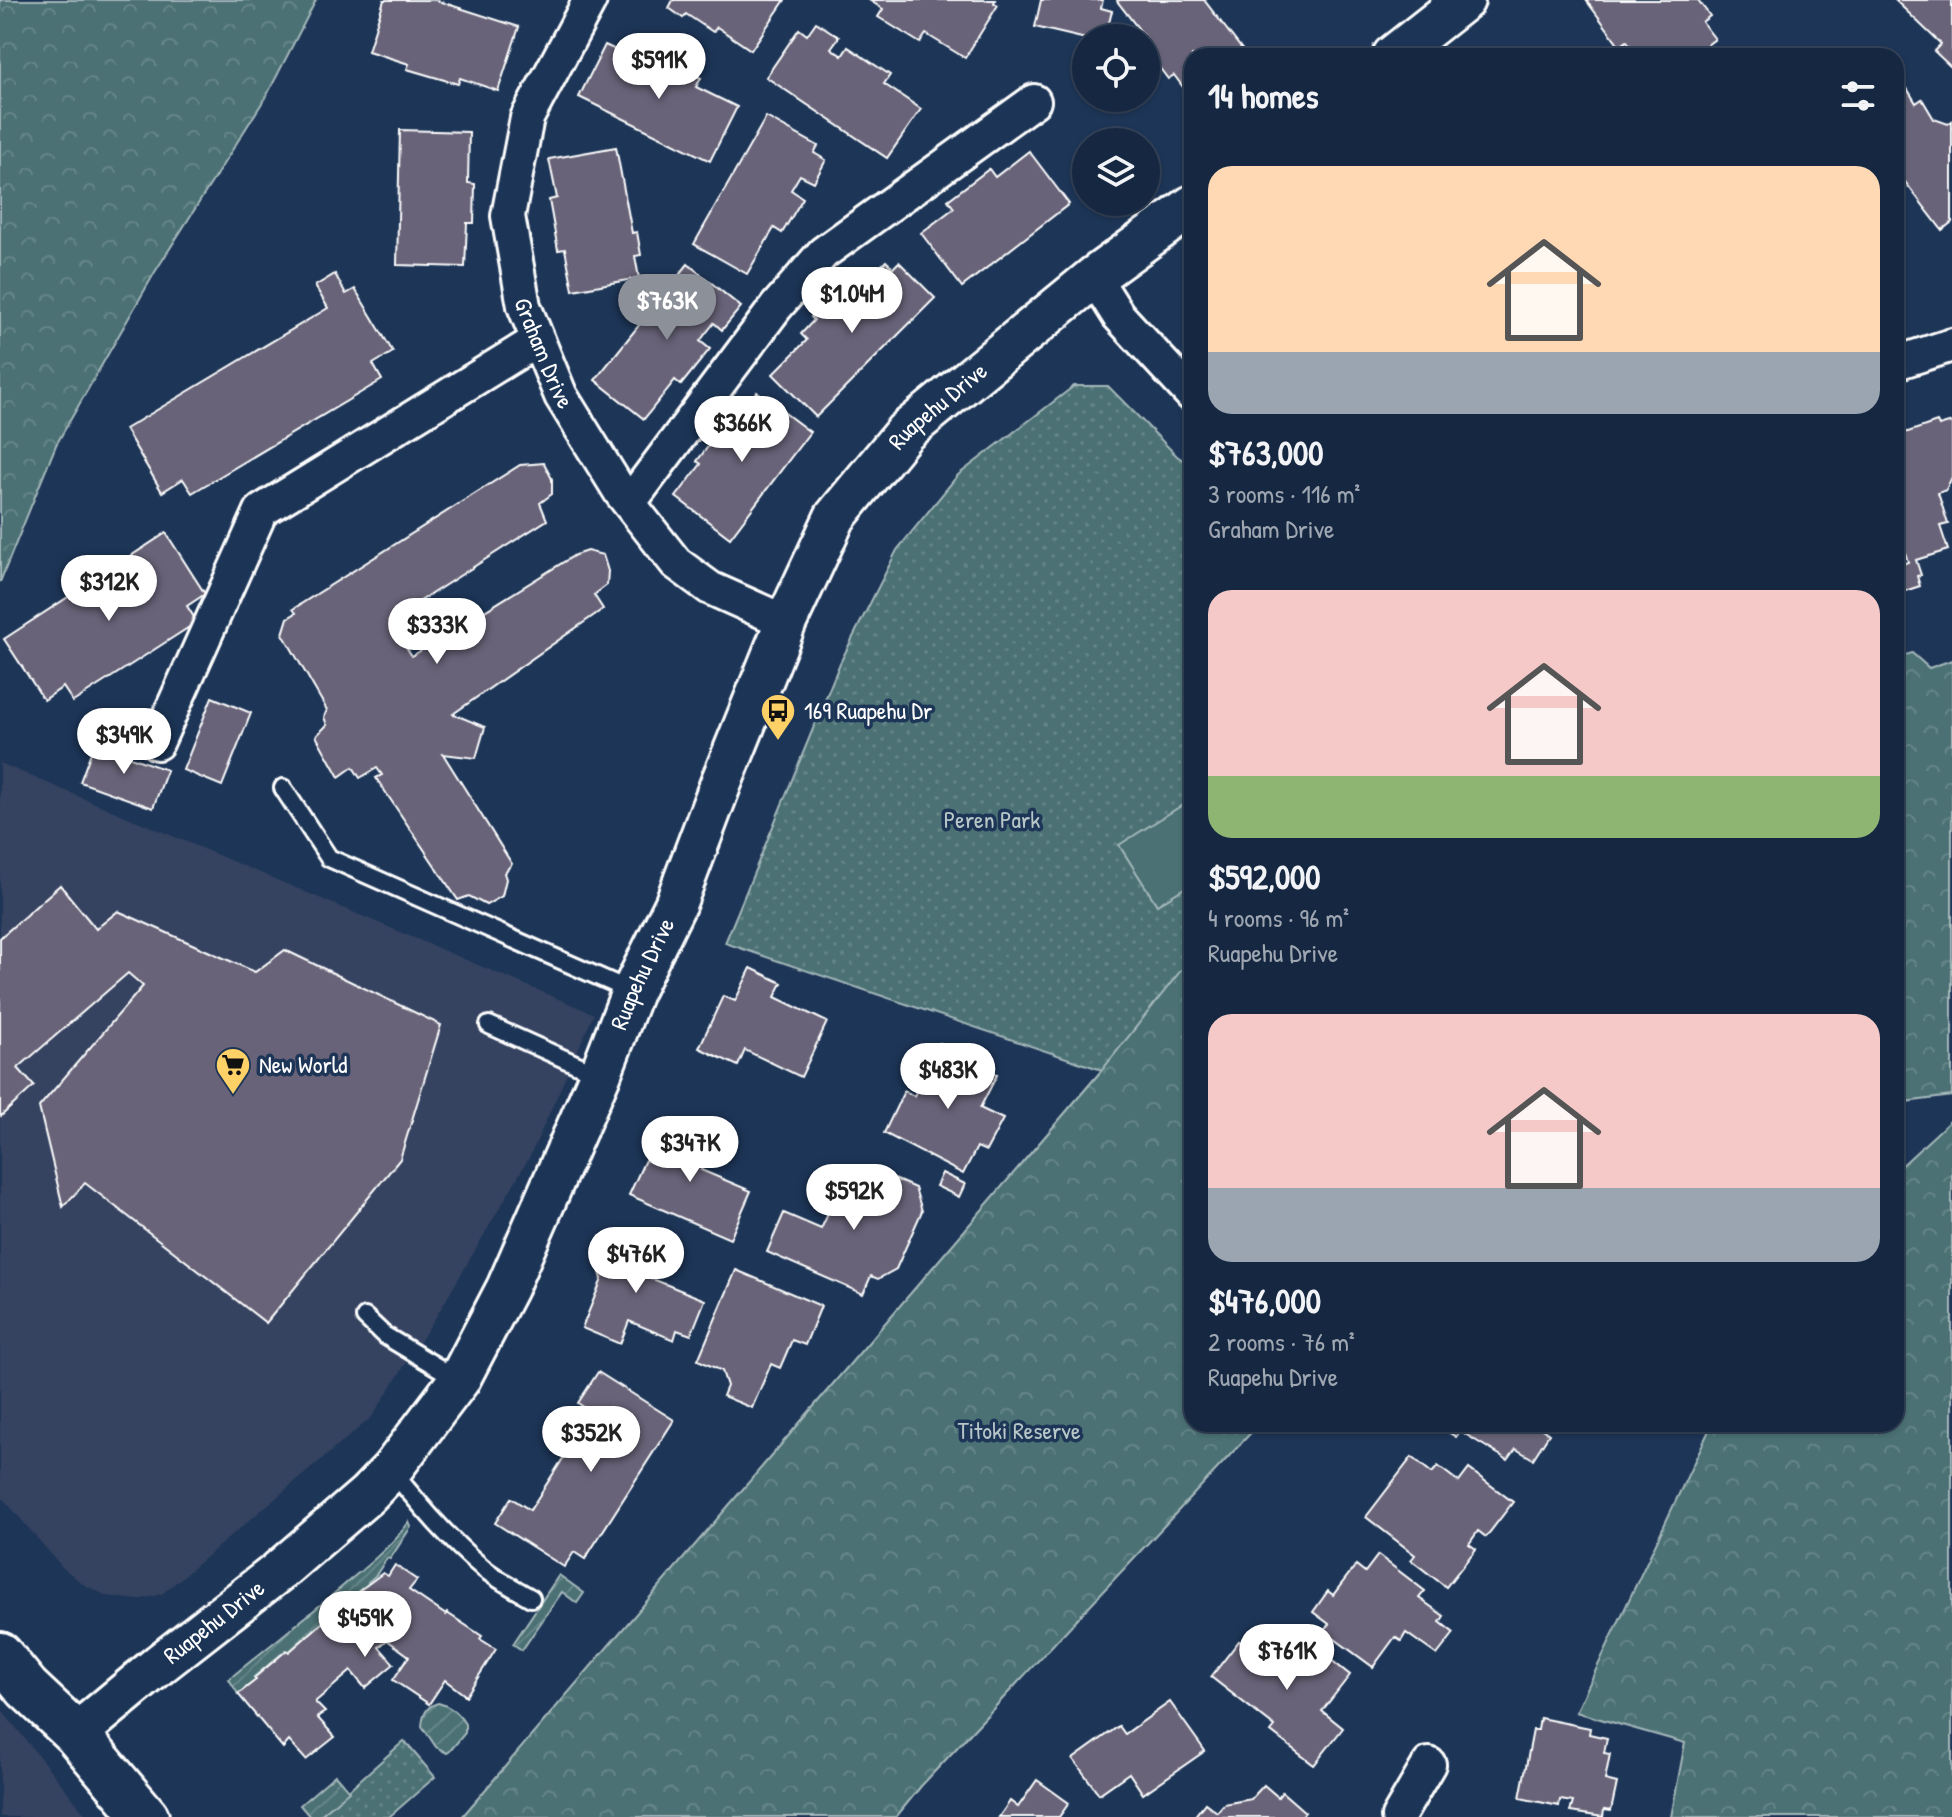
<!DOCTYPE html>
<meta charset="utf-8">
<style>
:root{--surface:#162841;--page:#23344c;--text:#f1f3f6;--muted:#9ea6b1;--line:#35445a;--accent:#8c9099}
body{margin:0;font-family:"Patrick Hand",sans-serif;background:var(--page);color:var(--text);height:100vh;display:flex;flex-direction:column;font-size:30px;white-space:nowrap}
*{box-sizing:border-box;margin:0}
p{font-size:26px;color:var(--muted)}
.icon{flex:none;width:44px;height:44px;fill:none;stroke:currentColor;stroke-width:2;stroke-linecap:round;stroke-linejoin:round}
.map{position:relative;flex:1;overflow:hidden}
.drawer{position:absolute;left:1184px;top:48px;width:720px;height:1384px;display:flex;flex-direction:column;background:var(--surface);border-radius:24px;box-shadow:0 2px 6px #0004,0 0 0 2px var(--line)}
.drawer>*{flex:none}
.fabs{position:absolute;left:1072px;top:24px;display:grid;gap:16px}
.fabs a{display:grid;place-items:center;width:88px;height:88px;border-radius:50%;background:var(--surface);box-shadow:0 2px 6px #0004,0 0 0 2px var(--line);font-size:40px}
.price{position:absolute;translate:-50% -68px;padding:0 18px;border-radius:28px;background:#fff;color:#222;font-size:26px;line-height:52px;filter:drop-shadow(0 2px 4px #0008)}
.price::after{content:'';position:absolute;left:50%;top:48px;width:24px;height:18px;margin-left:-12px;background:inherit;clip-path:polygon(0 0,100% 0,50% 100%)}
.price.active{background:var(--accent);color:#fff}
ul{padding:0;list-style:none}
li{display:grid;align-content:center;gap:16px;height:424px;padding:0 24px}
li span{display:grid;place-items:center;height:248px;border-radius:24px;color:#555}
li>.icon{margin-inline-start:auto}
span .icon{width:144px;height:144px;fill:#fffc;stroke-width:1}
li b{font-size:34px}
h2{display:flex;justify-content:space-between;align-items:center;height:96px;padding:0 24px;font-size:34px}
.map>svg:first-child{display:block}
.built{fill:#344361}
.grass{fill:url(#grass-dots);stroke:#a5b8ba;stroke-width:2}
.forest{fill:url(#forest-crowns);stroke:#a5b8ba;stroke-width:2}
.garden{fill:url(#garden-furrows);stroke:#a5b8ba;stroke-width:2}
.pitch{fill:#4b7174;stroke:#a5b8ba;stroke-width:2}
.building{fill:#686378;stroke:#fff;stroke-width:2}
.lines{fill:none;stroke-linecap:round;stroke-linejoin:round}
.service-casing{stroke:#fff;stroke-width:22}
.minor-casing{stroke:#fff;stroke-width:38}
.tertiary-casing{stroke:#fff;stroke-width:46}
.trunk-casing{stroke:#fff;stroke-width:50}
.service{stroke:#1d3557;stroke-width:16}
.minor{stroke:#1d3557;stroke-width:32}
.tertiary{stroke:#1d3557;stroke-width:40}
.trunk{stroke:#1d3557;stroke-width:44}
.labels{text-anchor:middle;stroke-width:7;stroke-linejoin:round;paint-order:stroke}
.street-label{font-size:24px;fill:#fff;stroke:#1d3557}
.poi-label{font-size:24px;fill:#fff;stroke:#1d3557;text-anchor:start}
.park-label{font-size:24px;fill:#b7c6c7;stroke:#1d3557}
</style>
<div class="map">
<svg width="1952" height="1817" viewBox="0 0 1952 1817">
<defs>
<pattern id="grass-dots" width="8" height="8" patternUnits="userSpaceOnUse" patternTransform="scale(2)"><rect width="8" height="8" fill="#4b7174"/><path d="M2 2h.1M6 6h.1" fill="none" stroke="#668689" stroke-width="1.8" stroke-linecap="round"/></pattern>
<pattern id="forest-crowns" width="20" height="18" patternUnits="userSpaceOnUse" patternTransform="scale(2)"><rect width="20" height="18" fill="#4b7174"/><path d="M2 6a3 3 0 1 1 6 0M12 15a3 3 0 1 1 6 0" fill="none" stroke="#668689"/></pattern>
<pattern id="garden-furrows" width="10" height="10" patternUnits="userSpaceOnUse" patternTransform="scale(2)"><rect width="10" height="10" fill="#4b7174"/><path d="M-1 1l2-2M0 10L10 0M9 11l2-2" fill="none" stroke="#668689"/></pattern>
</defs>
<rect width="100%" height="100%" fill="#1d3557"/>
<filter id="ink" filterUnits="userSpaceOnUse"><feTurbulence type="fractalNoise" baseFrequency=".0125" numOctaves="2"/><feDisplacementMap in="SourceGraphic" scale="16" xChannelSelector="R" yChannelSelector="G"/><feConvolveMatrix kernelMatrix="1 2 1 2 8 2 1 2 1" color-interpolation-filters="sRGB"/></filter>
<g filter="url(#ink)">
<g class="built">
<path d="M0 763 594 1014 530 1156 442 1307 372 1417 162 1594 138 1600 107 1596 83 1584 62 1567 0 1495Z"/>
<path d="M0 1708 88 1817H0Z"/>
</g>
<g class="grass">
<path d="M1074 386H1108L1177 456 1192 466V1424H1259L921 1786 896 1817H462L1102 1070 725 943 840 663 897 550 958 475Z"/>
<path d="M404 1741 435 1777 389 1817H318Z"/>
</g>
<g class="forest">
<path d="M0 0H316L267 95 155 272 56 445 0 582Z"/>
<path d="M1912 653 1929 668 1952 660V1096L1896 1103V658Z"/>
<path d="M1192 960V1424H1259L921 1786 896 1817H462L1102 1070 1186 964Z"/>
<path d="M1952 1119V1817H1671L1685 1743 1576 1712 1712 1424H1896V1171Z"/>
</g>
<g class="garden">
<path d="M409 1522 411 1527 390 1559 387 1558 376 1575 368 1582 369 1584 327 1618 289 1652 286 1650 254 1677 256 1680 238 1694 229 1679C270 1645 311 1614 351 1579 372 1562 393 1544 409 1522Z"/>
<path d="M559 1575 584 1593 577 1603 562 1592 522 1650 513 1644Z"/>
<path d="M438 1703C450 1706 459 1714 465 1724V1733L450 1751 447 1753 436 1747 422 1726C423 1715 426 1706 438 1703Z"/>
<path d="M335 1775 349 1791 318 1817H310L300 1805Z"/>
</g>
<path class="pitch" d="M1192 799V883L1157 905 1119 845Z"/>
<g class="building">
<path d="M384 0H435L519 27 498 91 460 78 458 84 407 69 409 64 368 51Z"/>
<path d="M673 0H785L751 50 717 27 713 32 686 14 683 18 669 8Z"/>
<path d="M869 0H995L994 3 998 5 965 58 926 34 920 43 878 17 883 9Z"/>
<path d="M1041 0H1103L1101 8 1112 11 1106 35 1095 33 1094 38 1086 39 1035 27Z"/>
<path d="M1118 0H1204L1247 56H1192V99L1174 75 1168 79 1146 50V38H1140L1144 36 1117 1Z"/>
<path d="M1586 0H1698L1710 16 1702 22 1715 39 1707 45 1715 56H1639L1627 41 1620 46Z"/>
<path d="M1895 0H1952V68L1934 51 1941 44Z"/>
<path d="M816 22 839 37 831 48 842 56 848 47 890 75 884 84 921 109 887 158 766 77 799 29 807 35Z"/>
<path d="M605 45 652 67 657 56 701 78 696 87 737 107 710 161 579 97Z"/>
<path d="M1905 85 1916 103 1922 99 1934 119 1948 124 1952 121V222L1942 230 1896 170V91Z"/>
<path d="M766 117 818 146 814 153 826 160 814 182 800 175 791 190 803 198 782 233 774 228 747 274 694 244Z"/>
<path d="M400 130 469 132 468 183 475 184 474 223H467L465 267 397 265Z"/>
<path d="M616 147 632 233 637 232 641 255 635 256 639 278 573 290 565 249 558 250 549 200 557 198 549 159Z"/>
<path d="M1029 151 1069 204 962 287 921 233 954 208 948 200 989 169 995 177Z"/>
<path d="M886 261 893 268 899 262 935 298 816 417 773 374 807 340 801 334 814 320 811 317 840 287 850 296Z"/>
<path d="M688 264 741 307 722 330 714 323 700 341 710 349 681 385 675 380 644 419 595 380Z"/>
<path d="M335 274 346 294 355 289 393 352 373 364 382 380 192 493 183 479 162 492 125 429 328 308 315 286Z"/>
<path d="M757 392 810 432 730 538 676 497 701 464 697 461 726 423 730 427Z"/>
<path d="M1937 422 1939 426 1952 422V477L1946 490 1938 493 1948 524 1940 526 1948 550 1916 560 1921 575 1917 576 1920 586 1905 591 1897 566 1908 562 1896 525V443L1902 441 1899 435Z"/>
<path d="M544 463 552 479V494L540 503 547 520 389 621 412 656 575 555 587 551 603 555 608 571 607 585 594 595 603 609 453 714 485 727 476 758 443 754 512 864 504 873 506 879 502 896 486 905 469 896 458 900 376 778 382 775 377 768 360 778 353 767 339 777 316 736 327 725 324 717 327 710 283 634 288 618 296 613 293 609 520 465Z"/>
<path d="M166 533 205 594 187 606 197 622 73 702 63 687 44 700 4 639Z"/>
<path d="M212 697 251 713 222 786 183 770Z"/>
<path d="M94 744 167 770 153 808 80 782Z"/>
<path d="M60 885 96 929 118 911 255 972 285 950 441 1025 400 1159 266 1323 85 1183 63 1207 39 1107 143 986 128 973 18 1068 34 1086 1 1116 0 1115V938Z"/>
<path d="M751 968 782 983 775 997 827 1022 801 1077 745 1050 738 1066 699 1048 723 996 735 1001Z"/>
<path d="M940 1043 970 1058 973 1052 993 1062 988 1071 997 1075 980 1108 1003 1119 986 1151 977 1147 963 1174 884 1133 904 1091 914 1096 920 1084 926 1087 935 1071 928 1068Z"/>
<path d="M667 1125 686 1134 688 1129 714 1140 701 1170 751 1191 730 1239 629 1195 645 1160 651 1162Z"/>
<path d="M869 1168 915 1188 922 1211 896 1269 878 1279 871 1276 863 1294 767 1252 784 1213 821 1229 843 1182 852 1176 863 1181Z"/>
<path d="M942 1173 965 1184 959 1197 936 1186Z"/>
<path d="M630 1232 640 1245 650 1278 705 1300 691 1335 677 1330 674 1340 629 1321 620 1344 582 1328 602 1279 594 1251 600 1237Z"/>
<path d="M736 1270 821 1306 805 1345 792 1340 780 1368 771 1364 752 1408 723 1396 727 1386 722 1371 698 1360Z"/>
<path d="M598 1372 674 1420 585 1559 574 1552 564 1567 495 1523 511 1498 530 1510 592 1413 578 1403Z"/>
<path d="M1435 1424H1545L1542 1429 1549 1434 1533 1459 1516 1449 1508 1460 1460 1431 1456 1437Z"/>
<path d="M1412 1457 1432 1473 1438 1466 1459 1482 1469 1469 1513 1502 1486 1537 1478 1531 1469 1544 1476 1549 1446 1587 1411 1560 1415 1555 1366 1517Z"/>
<path d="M1378 1555 1425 1591 1419 1598 1444 1616 1440 1622 1454 1633 1437 1655 1406 1633 1401 1641 1395 1637 1373 1667 1324 1631 1329 1624 1313 1612 1328 1591 1333 1595 1356 1565 1365 1572Z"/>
<path d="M395 1565 417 1580 409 1590 446 1615 447 1613 482 1636 480 1639 496 1649 466 1696 445 1680 429 1704 393 1680 409 1656 387 1640 379 1647 394 1664 365 1688 351 1671 315 1702 325 1712 317 1717 335 1737 306 1760 289 1741 283 1748 238 1694 256 1680 254 1678 287 1650 289 1652 360 1590 383 1573 388 1576Z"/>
<path d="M1267 1636 1289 1653 1296 1644 1310 1656 1316 1648 1350 1675 1322 1711 1343 1728 1314 1765 1271 1732 1275 1727 1211 1677 1239 1641 1254 1652Z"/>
<path d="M1170 1702 1205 1751 1143 1794 1129 1773 1099 1794 1073 1759 1119 1726 1125 1734Z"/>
<path d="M1540 1718 1590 1728 1589 1734 1607 1738 1604 1753 1610 1754 1605 1780 1617 1783 1611 1811 1604 1810 1603 1817 1570 1812 1573 1802 1560 1800 1559 1806 1520 1798 1533 1730H1538Z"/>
<path d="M1037 1780 1069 1803 1059 1817H999L1010 1801 1018 1807Z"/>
<path d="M1264 1785 1278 1797 1282 1792 1305 1812 1301 1817H1194L1205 1803 1217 1812 1224 1804 1251 1799Z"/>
</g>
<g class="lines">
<defs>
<g id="service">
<path d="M283 788 329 858 631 991"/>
<path d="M489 1025 600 1075"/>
<path d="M365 1317 384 1335 459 1380"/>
<path d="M392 1471C420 1505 449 1540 483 1568 497 1579 515 1589 531 1598"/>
</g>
<g id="minor">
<path id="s1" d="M590 0 527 118 508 216 524 306 561 396 621 493 676 563 710 588 786 622"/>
<path d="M1094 277 1118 315 1192 395"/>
<path d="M1896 363 1952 345"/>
<path d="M630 502 776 307 823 253 1034 101"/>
<path d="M157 743 261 511 538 340"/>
<path d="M1398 1817 1429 1764"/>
</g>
<g id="tertiary">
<path d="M1393 56 1464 0"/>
<path id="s2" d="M76 1734 160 1664 279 1571 367 1495 391 1470 459 1380 507 1288 600 1075 632 992 675 905 721 783 786 622 835 517 905 432 1094 277 1192 206"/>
</g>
<path id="trunk" d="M0 1655 27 1688 76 1734 146 1817"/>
</defs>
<use href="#service" class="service-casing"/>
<use href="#minor" class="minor-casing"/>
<use href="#tertiary" class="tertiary-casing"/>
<use href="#trunk" class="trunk-casing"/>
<use href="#service" class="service"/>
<use href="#minor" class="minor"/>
<use href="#tertiary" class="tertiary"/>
<use href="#trunk" class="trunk"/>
</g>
</g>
<defs>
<symbol id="bus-pin" viewBox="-11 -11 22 30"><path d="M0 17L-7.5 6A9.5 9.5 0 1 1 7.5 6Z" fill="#ffd166" stroke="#1d3557"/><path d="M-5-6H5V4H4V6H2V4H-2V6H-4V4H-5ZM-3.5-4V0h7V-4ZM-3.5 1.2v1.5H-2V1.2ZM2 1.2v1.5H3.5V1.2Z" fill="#111"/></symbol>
<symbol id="supermarket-pin" viewBox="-11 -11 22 30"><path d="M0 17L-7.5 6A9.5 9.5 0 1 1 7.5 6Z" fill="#ffd166" stroke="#1d3557"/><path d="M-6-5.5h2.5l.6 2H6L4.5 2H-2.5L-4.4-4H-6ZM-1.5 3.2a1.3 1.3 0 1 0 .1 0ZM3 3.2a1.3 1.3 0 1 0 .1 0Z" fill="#111"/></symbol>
</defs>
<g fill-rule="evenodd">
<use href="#bus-pin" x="758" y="691" width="40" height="54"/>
<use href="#supermarket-pin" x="213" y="1045" width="40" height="54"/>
</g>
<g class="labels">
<g class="street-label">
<text dy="8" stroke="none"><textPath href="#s1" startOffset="376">Graham Drive</textPath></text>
<text dy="8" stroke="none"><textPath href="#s2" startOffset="1618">Ruapehu Drive</textPath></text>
<text dy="8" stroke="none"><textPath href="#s2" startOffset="970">Ruapehu Drive</textPath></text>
<text dy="8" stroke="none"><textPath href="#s2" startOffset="178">Ruapehu Drive</textPath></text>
</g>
<g class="poi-label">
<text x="804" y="719">169 Ruapehu Dr</text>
<text x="259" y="1073">New World</text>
</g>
<g class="park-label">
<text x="992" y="828">Peren Park</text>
<text x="1019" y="1439">Titoki Reserve</text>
</g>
</g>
</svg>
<div class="fabs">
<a><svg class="icon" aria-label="locate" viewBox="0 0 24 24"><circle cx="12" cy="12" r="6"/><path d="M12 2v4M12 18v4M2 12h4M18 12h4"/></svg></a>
<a><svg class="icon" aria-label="layers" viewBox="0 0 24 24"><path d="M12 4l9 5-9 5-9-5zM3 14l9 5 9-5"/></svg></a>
</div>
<b class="price" style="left:659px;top:101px">$591K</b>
<b class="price" style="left:852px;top:335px">$1.04M</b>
<b class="price active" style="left:667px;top:342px">$763K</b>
<b class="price" style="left:742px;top:464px">$366K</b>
<b class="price" style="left:109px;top:623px">$312K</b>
<b class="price" style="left:437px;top:666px">$333K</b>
<b class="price" style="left:124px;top:776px">$349K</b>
<b class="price" style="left:948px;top:1111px">$483K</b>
<b class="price" style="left:690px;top:1184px">$347K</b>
<b class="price" style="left:854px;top:1232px">$592K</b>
<b class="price" style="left:636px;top:1295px">$476K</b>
<b class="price" style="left:591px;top:1474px">$352K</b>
<b class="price" style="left:365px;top:1659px">$459K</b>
<b class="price" style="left:1287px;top:1692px">$761K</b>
<section class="drawer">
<h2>14 homes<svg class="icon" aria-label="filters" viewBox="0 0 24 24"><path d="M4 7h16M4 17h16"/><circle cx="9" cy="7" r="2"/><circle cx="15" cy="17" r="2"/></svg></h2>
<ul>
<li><span style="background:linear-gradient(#ffd9b3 75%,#9aa5b1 0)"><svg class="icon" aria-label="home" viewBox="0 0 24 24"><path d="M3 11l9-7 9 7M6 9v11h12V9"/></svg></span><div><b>$763,000</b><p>3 rooms · 116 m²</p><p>Graham Drive</p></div></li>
<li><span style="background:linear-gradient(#f6c9c9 75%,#8fb573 0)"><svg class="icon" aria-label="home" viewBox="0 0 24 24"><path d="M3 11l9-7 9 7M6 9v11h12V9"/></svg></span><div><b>$592,000</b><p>4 rooms · 96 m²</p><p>Ruapehu Drive</p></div></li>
<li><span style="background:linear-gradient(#f6c9c9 70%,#9aa5b1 0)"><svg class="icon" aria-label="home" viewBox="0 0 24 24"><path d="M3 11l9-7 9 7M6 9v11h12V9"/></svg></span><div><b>$476,000</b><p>2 rooms · 76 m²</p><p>Ruapehu Drive</p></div></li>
</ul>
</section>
</div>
